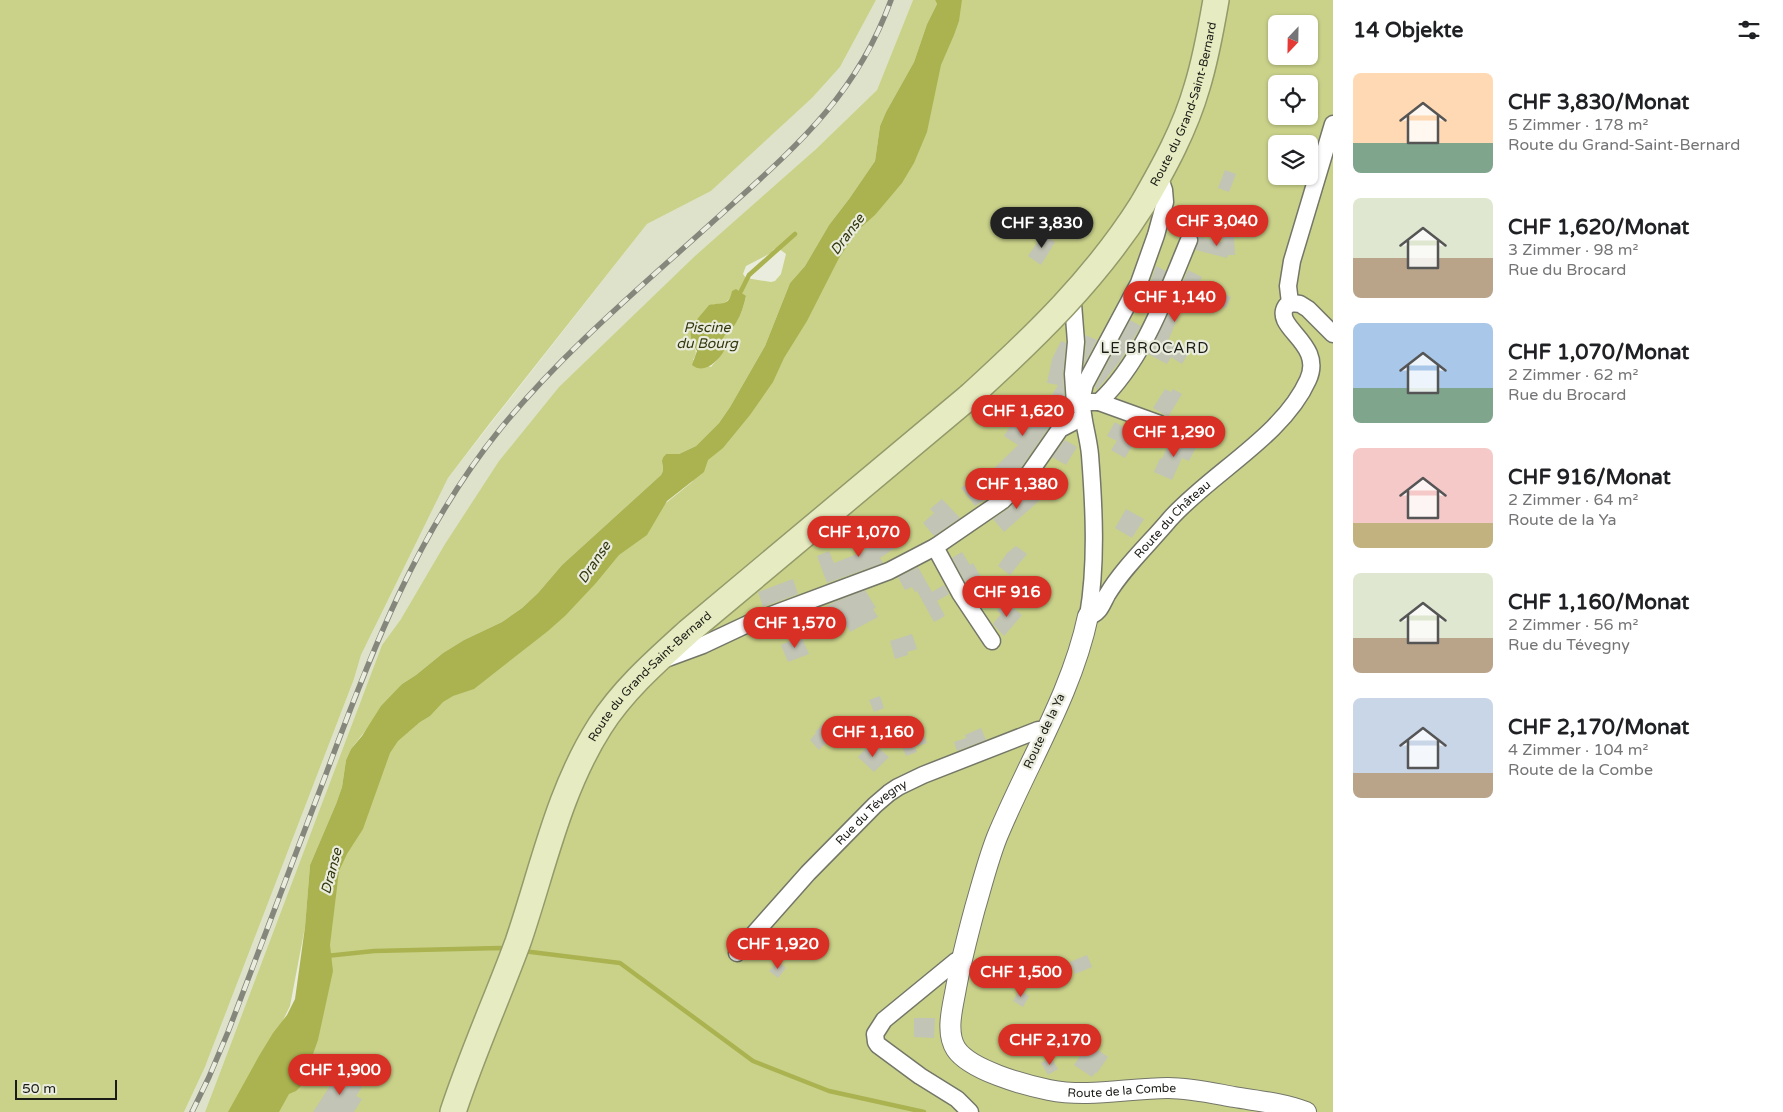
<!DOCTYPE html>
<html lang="de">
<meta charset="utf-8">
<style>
:root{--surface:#fff;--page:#f6f6f6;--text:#202124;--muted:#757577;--accent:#d93025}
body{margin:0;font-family:"Varela Round",sans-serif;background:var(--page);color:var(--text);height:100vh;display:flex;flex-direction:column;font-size:19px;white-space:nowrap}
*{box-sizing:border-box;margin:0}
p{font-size:16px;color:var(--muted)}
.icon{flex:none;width:28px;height:28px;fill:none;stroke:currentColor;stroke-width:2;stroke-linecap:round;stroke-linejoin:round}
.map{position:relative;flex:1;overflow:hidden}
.drawer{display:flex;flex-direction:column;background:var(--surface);width:450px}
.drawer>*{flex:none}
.needle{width:32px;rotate:202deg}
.tools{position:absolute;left:1268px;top:15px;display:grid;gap:10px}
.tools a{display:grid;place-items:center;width:50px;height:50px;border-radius:8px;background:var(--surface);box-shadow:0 1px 4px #0004;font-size:25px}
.scale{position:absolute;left:15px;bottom:12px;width:102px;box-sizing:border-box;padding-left:5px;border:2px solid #1b1c16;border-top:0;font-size:14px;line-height:18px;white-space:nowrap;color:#1b1c16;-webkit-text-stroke:4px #eaeddd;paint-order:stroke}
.price{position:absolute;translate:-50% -42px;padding:0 11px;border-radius:18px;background:var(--accent);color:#fff;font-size:16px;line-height:32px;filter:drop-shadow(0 1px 2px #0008)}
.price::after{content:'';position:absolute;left:50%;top:30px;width:15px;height:11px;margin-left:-8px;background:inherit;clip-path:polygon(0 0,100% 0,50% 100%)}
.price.selected{background:#222;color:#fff}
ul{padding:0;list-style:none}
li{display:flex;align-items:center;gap:15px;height:125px;padding:0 20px}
li span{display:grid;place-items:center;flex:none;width:140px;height:100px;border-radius:8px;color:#555}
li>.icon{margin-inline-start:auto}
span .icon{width:60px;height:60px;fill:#fffc;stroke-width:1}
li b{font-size:21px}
h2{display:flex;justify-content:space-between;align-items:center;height:60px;padding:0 20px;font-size:21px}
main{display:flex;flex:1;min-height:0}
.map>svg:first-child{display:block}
.built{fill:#dee2cb}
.green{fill:#cad28a;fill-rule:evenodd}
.water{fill:#aab350}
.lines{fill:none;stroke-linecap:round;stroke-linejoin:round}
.stream{stroke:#aab350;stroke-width:4.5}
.building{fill:#c2c4b5}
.minor-casing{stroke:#747668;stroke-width:19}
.tertiary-casing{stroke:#747668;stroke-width:22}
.primary-casing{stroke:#949a6a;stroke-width:28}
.minor{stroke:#fff;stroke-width:16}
.tertiary{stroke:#fff;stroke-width:20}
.primary{stroke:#e6ebc1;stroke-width:25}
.rail-casing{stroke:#85877c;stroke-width:5.5}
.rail{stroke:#eaeddd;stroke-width:4;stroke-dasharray:11;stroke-linecap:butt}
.primary-bridge-casing{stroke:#949a6a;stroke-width:28;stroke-linecap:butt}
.primary-bridge{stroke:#e6ebc1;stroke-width:25}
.labels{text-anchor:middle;stroke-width:4.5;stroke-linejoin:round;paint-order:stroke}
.street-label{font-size:12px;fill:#1b1c16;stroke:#eaeddd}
.water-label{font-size:14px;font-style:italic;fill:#34370d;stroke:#eaeddd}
.quarter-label{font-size:15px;letter-spacing:1px;fill:#1b1c16;stroke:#eaeddd}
</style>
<main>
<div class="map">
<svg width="1333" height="1112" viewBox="0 0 1333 1112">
<rect width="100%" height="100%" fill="#eaeddd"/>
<path class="built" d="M876 0H913L877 90 815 150 401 619 382 645 205 1112H184L205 1067 354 679 361 655 448 478 647 224 711 191 812 98 840 67Z"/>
<g class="green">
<path d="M0 0H876L840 67 812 98 711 191 647 224 490 423 448 478 361 655 354 679 205 1067 184 1112H0Z"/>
<path d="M913 0H935L937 4 927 24 914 62 886 112 880 126 875 161 849 199 829 225 805 266 790 283 765 346 730 407 719 423 696 446 679 454H666C657 462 667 466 661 475L562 565 538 593 522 608 502 622 464 640 443 653 416 675 402 684 351 749 346 760 342 787 336 804 310 865 305 927 290 1006 264 1059 232 1112H205L382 645 401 619 445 544 499 461 559 387 695 256 815 150 877 90ZM778 248 786 254 781 274 775 281 771 282 746 278 743 274 746 266 771 253 774 249ZM746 296C744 306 740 318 733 327 725 338 719 334 724 351L711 367 693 360C698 352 696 349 690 341L713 304H724L731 297Z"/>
<path d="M942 0H1333V1112H247L296 1044 362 771 451 675 692 482 829 246 897 153ZM1276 24H1309V56H1276ZM1276 84H1309V116H1276ZM1276 144H1309V176H1276Z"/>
</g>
<g class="water">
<path d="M935 0H962L959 21 954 35 941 65 927 132 914 163 902 183 875 215 858 230 839 258 807 321 784 358 773 382 750 415 723 448 708 460 704 472 667 501 647 535 619 555 596 583 565 616 548 631 474 689 453 696 443 702 430 716 420 722 398 741 390 753 363 829 347 854 339 871 330 945 333 971 318 1040 302 1085 296 1091 289 1094 279 1112H228L259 1056 273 1033 287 1015 295 999 305 927 310 865 336 804 342 787 346 760 351 749 362 736 381 706 402 684 416 675 443 653 464 640 502 622 522 608 538 593 562 565 661 475C667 466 657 462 666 454H679L696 446 719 423 730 407 765 346 790 283 805 266 829 225 849 199 875 161 880 126 886 112 914 62 927 24 937 4Z"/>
<path d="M736 289 746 296C744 305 741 315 736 323 728 336 719 333 724 351 718 361 704 375 692 365L697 351C683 329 695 323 709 305 722 302 729 307 732 291Z"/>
</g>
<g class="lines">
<g class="stream">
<path d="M741 291 749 275 795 234"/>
<path d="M523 951 620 963 753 1061 829 1091 924 1112"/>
<path d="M326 956 374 951 500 948 508 949"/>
</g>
</g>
<g class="building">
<path d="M1225 170 1236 174 1229 192 1218 188Z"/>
<path d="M1043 234 1055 242 1041 265 1028 256Z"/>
<path d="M1198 237 1222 242 1223 237H1234L1235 255H1228L1227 258 1196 250Z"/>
<path d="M1156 266 1166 271 1157 292 1154 290 1155 288 1149 286Z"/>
<path d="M1188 270 1202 277 1191 299 1190 298 1183 311 1181 310 1168 341 1188 354 1182 364 1171 357 1167 364 1148 354 1171 309Z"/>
<path d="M1220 292 1231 297 1226 308 1215 304Z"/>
<path d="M1130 320 1141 326 1120 361 1097 390 1095 387Z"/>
<path d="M1085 335 1097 340 1084 365 1086 343Z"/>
<path d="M1061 341 1066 343 1063 375 1065 405 1056 420 1052 423 1020 469 996 493 975 506 961 488 977 476 981 481 1018 445 1004 436 1012 423 1024 430 1039 404 1045 407 1058 385 1047 383 1052 359Z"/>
<path d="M1165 389 1171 392 1173 389 1182 394 1168 417 1153 408Z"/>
<path d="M1115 422 1138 436 1125 458 1111 450 1117 441 1107 436Z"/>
<path d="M1174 438 1196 447 1189 461 1182 458 1172 480 1154 472 1160 458 1162 459 1168 445 1171 446Z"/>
<path d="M1065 440 1077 447 1066 465 1052 457Z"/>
<path d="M1029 488 1040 500 1004 532 993 519 1009 508Z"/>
<path d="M942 499 960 518 934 536 923 523 934 513 930 509Z"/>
<path d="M1126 509 1144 519 1132 538 1115 528Z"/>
<path d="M896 529 904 542 880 558 883 563 827 583 817 556 829 551 834 563 865 551 864 549Z"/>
<path d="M1016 546 1027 554 1010 575 998 566 1007 553Z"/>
<path d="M962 552 970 565 973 563 983 581 969 589 952 558Z"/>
<path d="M918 567 932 592 944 585 949 594 937 601 945 616 934 622 917 591 915 592 912 587 905 590 898 577Z"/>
<path d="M793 579 798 594 763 607 758 592Z"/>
<path d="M865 590 876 608 873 609 878 617 850 632 845 623 835 629 823 608 834 602Z"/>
<path d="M1005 601 1022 615 1004 636 993 624 1001 614 997 611Z"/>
<path d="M912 634 917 649 907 652 908 655 895 659 890 641Z"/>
<path d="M801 636 809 654 788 662 781 645Z"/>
<path d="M880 696 884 708 874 712 869 700Z"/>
<path d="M824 723 835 734 819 750 810 740 816 733 815 732Z"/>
<path d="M920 726 927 743 915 747 917 752 906 756 897 735Z"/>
<path d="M981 728 986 740 957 751 954 742 966 738 965 735Z"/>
<path d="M875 745 889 757 874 772 858 757 866 748 869 751Z"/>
<path d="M1087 955 1092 967 1075 974 1070 962Z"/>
<path d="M778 961 786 968 778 978 769 971Z"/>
<path d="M1019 990 1029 996 1023 1007 1013 1001Z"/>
<path d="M914 1018H935L934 1038 914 1037Z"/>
<path d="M1095 1048 1108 1057 1097 1073 1096 1072 1092 1077 1074 1065 1083 1052 1090 1056Z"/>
<path d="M1051 1057 1058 1069 1048 1075 1041 1063Z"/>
<path d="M339 1072 362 1087 356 1096 362 1099 354 1112H313Z"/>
</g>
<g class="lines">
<defs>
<g id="minor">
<path id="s1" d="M1159 176 1164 190 1165 202 1156 235 1139 283 1085 384C1077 408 1088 431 1090 455 1094 507 1097 564 1088 616 1099 615 1102 604 1107 595 1123 568 1150 543 1170 519 1211 473 1283 436 1308 380 1325 343 1272 328 1286 306L1292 303 1300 304 1308 309 1333 334"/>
<path d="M1072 291 1076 342 1073 374 1075 404"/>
<path d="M1290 303 1288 286 1292 261 1333 124"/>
<path d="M1081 400 1087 402H1099C1143 361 1166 295 1189 240"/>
<path d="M1099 402 1160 424"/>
<path d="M935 547 960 593 992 641"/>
<path d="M665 659 703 645 752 622 889 571 935 547 1002 501 1028 475 1060 429 1083 417"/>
<path id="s2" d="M737 953 808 873 875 805 889 793 898 787 923 775 1038 730H1046"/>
<path d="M962 961H956L884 1020 875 1034 876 1042 878 1045 920 1076 957 1099 970 1112"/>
</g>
<g id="tertiary">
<path id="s3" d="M1088 616C1072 693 1027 764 997 837 988 860 982 884 975 908 968 934 961 961 956 988 953 1006 945 1032 956 1049 970 1070 1024 1085 1049 1090 1089 1098 1128 1088 1168 1088 1190 1088 1212 1093 1234 1097 1258 1101 1283 1103 1306 1112"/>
</g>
<g id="primary">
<path id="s4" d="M1142 205C1164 167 1185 129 1197 87 1206 58 1211 29 1216 0"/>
<path id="s5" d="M453 1112C472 1054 497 999 518 942 543 869 558 792 600 726 623 690 656 661 688 632L970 396"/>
</g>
</defs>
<use href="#minor" class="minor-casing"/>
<use href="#tertiary" class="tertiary-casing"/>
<use href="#primary" class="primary-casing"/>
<use href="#minor" class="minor"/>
<use href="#tertiary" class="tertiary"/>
<use href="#primary" class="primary"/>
<defs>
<path id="rail" d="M192 1112 209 1077 228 1032C261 946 293 860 326 774 371 652 418 530 501 428 565 350 642 286 717 218 792 150 855 99 891 0"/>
</defs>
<use href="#rail" class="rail-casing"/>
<use href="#rail" class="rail"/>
<defs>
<path id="primary-bridge" d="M970 396C1035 337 1096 278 1142 205"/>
</defs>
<use href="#primary-bridge" class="primary-bridge-casing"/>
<use href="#primary-bridge" class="primary-bridge"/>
</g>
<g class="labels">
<g class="street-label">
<text dy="4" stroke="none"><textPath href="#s4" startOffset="110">Route du Grand-Saint-Bernard</textPath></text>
<text dy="4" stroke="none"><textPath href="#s1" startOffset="590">Route du Château</textPath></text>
<text dy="4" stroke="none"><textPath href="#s5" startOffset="484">Route du Grand-Saint-Bernard</textPath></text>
<text transform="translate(1044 731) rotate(-65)" y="4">Route de la Ya</text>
<text dy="4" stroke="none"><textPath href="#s2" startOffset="195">Rue du Tévegny</textPath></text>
<text dy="4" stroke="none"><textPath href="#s3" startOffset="635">Route de la Combe</textPath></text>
</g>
<g class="water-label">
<text transform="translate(847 234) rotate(-53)" y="5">Dranse</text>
<text x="707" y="332">Piscine<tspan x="707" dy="16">du Bourg</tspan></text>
<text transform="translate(594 562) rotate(-56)" y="5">Dranse</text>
<text transform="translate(331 871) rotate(-75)" y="5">Dranse</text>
</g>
<g class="quarter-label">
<text x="1155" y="353">LE BROCARD</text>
</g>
</g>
</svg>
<div class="tools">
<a><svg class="needle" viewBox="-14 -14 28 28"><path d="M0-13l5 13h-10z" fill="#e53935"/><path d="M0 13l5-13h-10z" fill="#757577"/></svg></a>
<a><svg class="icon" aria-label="locate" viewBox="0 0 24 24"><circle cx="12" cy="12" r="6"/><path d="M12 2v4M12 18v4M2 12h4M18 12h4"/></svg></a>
<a><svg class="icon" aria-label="layers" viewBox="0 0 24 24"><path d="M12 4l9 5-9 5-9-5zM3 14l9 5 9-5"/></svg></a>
</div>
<div class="scale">50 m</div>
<b class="price" style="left:1217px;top:247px">CHF 3,040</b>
<b class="price selected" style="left:1042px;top:249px">CHF 3,830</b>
<b class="price" style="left:1175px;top:323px">CHF 1,140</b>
<b class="price" style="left:1023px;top:437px">CHF 1,620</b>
<b class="price" style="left:1174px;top:458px">CHF 1,290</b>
<b class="price" style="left:1017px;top:510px">CHF 1,380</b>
<b class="price" style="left:859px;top:558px">CHF 1,070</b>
<b class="price" style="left:1007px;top:618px">CHF 916</b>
<b class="price" style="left:795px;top:649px">CHF 1,570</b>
<b class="price" style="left:873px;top:758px">CHF 1,160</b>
<b class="price" style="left:778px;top:970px">CHF 1,920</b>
<b class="price" style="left:1021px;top:998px">CHF 1,500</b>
<b class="price" style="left:1050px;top:1066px">CHF 2,170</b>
<b class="price" style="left:340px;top:1096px">CHF 1,900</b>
</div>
<section class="drawer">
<h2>14 Objekte<svg class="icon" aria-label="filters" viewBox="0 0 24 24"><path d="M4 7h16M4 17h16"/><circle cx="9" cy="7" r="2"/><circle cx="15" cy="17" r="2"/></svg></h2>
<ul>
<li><span style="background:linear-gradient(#ffd9b3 70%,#7fa58c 0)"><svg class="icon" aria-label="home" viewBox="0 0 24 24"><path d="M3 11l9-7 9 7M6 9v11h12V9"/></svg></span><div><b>CHF 3,830/Monat</b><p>5 Zimmer · 178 m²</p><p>Route du Grand-Saint-Bernard</p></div></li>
<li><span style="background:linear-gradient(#dfe7d0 60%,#b9a48a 0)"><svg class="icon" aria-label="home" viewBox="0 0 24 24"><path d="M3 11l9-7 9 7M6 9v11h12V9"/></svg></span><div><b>CHF 1,620/Monat</b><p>3 Zimmer · 98 m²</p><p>Rue du Brocard</p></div></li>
<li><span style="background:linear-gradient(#a9c7e8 65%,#7fa58c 0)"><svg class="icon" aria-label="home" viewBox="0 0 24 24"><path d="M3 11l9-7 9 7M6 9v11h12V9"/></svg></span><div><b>CHF 1,070/Monat</b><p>2 Zimmer · 62 m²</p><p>Rue du Brocard</p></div></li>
<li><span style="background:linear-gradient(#f6c9c9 75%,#c2b280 0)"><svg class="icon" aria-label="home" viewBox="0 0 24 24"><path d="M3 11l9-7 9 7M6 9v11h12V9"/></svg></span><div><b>CHF 916/Monat</b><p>2 Zimmer · 64 m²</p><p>Route de la Ya</p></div></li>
<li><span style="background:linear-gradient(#dfe7d0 65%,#b9a48a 0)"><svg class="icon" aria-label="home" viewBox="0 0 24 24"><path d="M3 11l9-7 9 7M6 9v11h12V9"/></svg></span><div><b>CHF 1,160/Monat</b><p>2 Zimmer · 56 m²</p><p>Rue du Tévegny</p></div></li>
<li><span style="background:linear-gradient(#c9d6e8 75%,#b9a48a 0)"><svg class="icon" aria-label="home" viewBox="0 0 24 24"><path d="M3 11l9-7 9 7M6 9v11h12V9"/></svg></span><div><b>CHF 2,170/Monat</b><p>4 Zimmer · 104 m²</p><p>Route de la Combe</p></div></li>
</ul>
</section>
</main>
